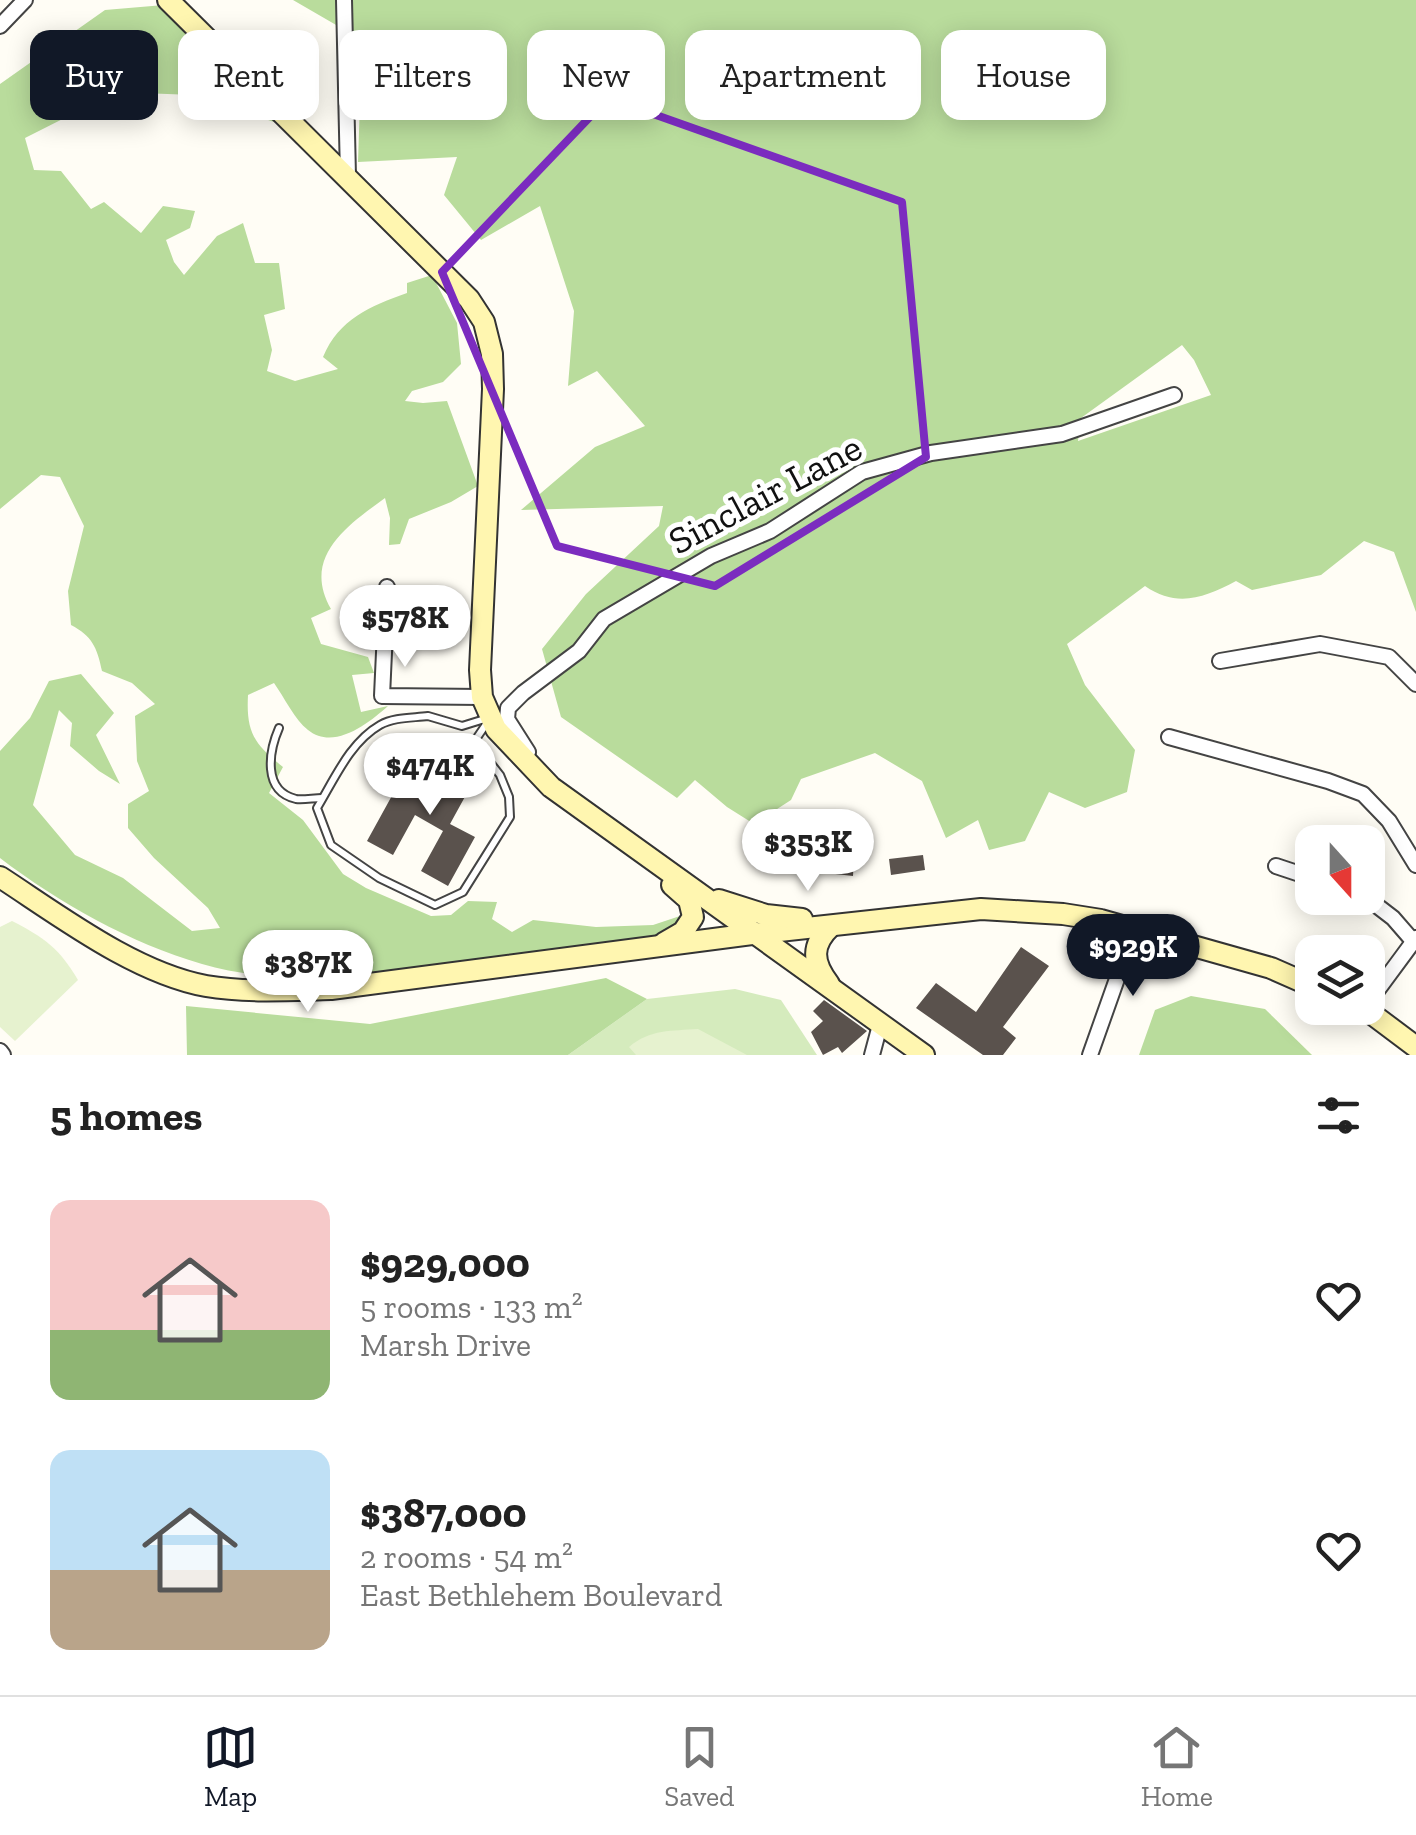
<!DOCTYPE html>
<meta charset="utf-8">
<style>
:root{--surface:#fff;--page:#f6f6f6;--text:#222;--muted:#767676;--line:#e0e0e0;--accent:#111827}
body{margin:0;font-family:"Zilla Slab",serif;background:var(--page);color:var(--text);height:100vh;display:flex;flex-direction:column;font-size:38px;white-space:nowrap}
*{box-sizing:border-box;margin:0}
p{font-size:32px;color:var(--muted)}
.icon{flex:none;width:55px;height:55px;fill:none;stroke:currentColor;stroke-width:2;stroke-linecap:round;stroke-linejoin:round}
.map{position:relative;height:1055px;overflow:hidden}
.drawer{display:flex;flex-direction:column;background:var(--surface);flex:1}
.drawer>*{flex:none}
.hud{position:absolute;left:30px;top:30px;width:1358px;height:90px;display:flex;gap:20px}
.needle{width:65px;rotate:159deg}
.fabs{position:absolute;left:1295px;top:825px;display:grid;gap:20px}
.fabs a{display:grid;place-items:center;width:90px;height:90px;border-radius:20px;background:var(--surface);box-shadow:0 5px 25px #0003;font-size:50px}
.price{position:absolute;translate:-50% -85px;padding:0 22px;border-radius:35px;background:#fff;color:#222;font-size:32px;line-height:65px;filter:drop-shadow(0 2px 5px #0008)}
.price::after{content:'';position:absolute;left:50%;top:60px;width:30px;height:22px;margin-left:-15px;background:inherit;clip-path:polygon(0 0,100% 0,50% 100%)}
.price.on{background:var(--accent);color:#fff}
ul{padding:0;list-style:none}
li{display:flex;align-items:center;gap:30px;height:250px;padding:0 50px}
li span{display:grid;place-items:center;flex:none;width:280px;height:200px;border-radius:20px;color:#555}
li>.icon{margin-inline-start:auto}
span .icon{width:120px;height:120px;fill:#fffc;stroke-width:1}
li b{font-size:42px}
h2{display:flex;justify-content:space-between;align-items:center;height:120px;padding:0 50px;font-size:42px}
.chip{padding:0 35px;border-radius:20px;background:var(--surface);box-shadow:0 5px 25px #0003;font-size:35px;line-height:90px}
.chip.on{background:var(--accent);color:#fff}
.tab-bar{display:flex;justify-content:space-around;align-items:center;height:140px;border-top:2px solid var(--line);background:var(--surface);font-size:28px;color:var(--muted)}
.tab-bar a{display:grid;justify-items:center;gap:5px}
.tab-bar .on{color:var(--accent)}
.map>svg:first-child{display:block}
.green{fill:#d5ebbd}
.forest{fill:#b9dc9c;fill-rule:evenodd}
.pitch{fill:#e6f2cf}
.building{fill:#5a524d}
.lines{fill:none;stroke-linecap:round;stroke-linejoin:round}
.lane-casing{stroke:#444;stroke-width:10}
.street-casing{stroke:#444;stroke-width:18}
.secondary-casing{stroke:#333;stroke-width:24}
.lane{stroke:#fff;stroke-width:6}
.street{stroke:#fff;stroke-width:14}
.secondary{stroke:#fff6b0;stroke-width:20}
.marked{fill:none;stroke:#7b2cbf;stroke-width:8;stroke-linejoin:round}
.labels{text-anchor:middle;stroke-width:10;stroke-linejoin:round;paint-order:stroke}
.street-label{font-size:38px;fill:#111;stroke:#fff}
</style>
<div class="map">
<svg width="1416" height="1055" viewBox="0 0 1416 1055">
<rect width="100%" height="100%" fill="#fffdf5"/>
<path class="green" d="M735 989 781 1000 817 1055H568L647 999Z"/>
<g class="forest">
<path d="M293 0H1416V612L1394 552 1364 541 1321 575 1252 590 1236 581C1204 598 1177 608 1145 586L1067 644 1085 685 1135 750 1127 792 1085 808 1049 792 1025 841 989 850 978 820 946 838 922 781 875 753 801 779 791 800 754 824 727 807 695 780 677 798 561 717 542 649 586 594 659 526 663 506 521 510 595 447 645 426 597 371 568 386 574 311 540 206 481 240 444 195 457 157 358 162 362 40ZM1182 345 1194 360 1211 395 1078 441 1081 418Z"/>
<path d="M164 5 283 125 193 95 116 92 25 138 34 170 61 171 91 209 104 202 141 233 163 206 195 211 190 228 166 240 174 262 184 275 217 236 243 223 255 263H279L285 309 264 315 272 350 267 371 295 381 338 369 323 357C339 319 370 306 407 293V283L432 275 457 323 461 364 443 382 412 391 405 401 423 403 447 401 478 486 451 502 409 519 400 544 389 545 390 518 385 498C348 525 301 557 331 609L311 618 321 644 368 657 374 673 352 675 361 712 388 706C369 723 334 751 308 730 295 720 284 697 274 683L248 695C246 732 254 744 283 767L269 793 303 820 343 874 366 888 431 916 451 915 468 901 497 902 492 919 512 932 533 920 596 927 653 925 686 914C679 921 672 930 663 933 618 947 567 948 520 954 423 966 297 993 202 964 130 943 59 903 0 858V751L30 718 49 681 81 674 114 713 96 735 120 784 99 771 70 746 72 723 59 710 33 805 75 855 123 878 192 931 220 928 208 908 154 858 128 828V804L149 791 137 761 135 716 155 704 132 683 102 671C97 647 92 636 71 625L68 591 84 526 60 477 41 475 0 509V84L105 10Z"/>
<path d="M606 978 647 999 568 1055H187L186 1006 370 1024Z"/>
<path d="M1191 996 1265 1009 1312 1055H1139L1155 1010Z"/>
</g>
<g class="pitch">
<path d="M12 921C45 938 59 948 78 980L15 1041 0 1027V927Z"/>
<path d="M698 1029 747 1055H636L629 1047C650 1029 672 1031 698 1029Z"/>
</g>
<g class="building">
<path d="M446 755 478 773 450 824 475 837 448 886 421 871 443 831 415 815 393 855 367 841 394 792 384 787 389 778 423 797Z"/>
<path d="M802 821 827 823 826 836 855 837 853 876 800 870Z"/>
<path d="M923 855 925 870 891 875 889 859Z"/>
<path d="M1021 947 1049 966 1003 1027 1016 1038 1003 1055H983L916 1008 936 983 976 1012Z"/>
<path d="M824 1000 867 1031 842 1053 838 1047 823 1055 811 1032 823 1021 813 1011Z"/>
</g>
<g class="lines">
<defs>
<g id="lane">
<path d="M428 716 462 726 491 717 474 742 500 775 509 797 510 817 463 892 435 905 379 878 331 845 317 808C334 780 350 742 380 725 394 717 412 718 428 716Z"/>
<path d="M279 728C269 751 262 791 296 799 303 800 314 798 322 798"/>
</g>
<g id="street">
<path d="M344 0 348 176"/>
<path d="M0 26 25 0"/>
<path d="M387 587 382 696 482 697"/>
<path d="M1220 661 1320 644 1389 657 1416 684"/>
<path d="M1169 737 1328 781 1363 794 1389 821 1416 865"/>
<path d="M528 752 507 719 508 708 523 693 579 651 604 619 711 556 770 531 862 472 931 453 1062 434 1174 395"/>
<path d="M1276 866 1312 878"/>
<path d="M1367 898 1393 918 1413 941"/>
<path d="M1368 1003 1416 938"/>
<path d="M0 1051 3 1055"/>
<path d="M872 1055 880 1025"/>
<path d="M1090 1055 1135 928"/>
</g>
<g id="secondary">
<path d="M168 0 469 299 484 322 492 354 493 389 480 670 482 697 496 729 551 787 924 1055"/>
<path d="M0 877C60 916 135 973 206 986 247 993 290 990 331 989L752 934 981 909 1063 914 1101 920 1271 968 1312 986"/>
<path d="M719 900 766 915 802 919"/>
<path d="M664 943 683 932 693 917 689 900 672 885"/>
<path d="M829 984C812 962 811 945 831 926"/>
<path d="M1364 1008 1416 1047"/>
</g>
</defs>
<use href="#lane" class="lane-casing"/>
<use href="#street" class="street-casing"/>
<use href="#secondary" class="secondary-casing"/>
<use href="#lane" class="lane"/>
<use href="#street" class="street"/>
<use href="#secondary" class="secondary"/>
</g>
<path class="marked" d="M608 98 902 202 926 457 715 586 557 546 442 272Z"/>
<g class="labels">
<g class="street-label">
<text transform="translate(765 494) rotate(-28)" y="13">Sinclair Lane</text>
</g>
</g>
</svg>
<div class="fabs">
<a><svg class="needle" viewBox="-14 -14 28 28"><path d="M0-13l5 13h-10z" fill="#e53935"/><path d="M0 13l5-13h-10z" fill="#767676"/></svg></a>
<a><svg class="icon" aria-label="layers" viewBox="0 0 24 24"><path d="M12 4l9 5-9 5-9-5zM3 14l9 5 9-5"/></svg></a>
</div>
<b class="price" style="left:405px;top:670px">$578K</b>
<b class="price" style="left:430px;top:818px">$474K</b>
<b class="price" style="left:808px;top:894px">$353K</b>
<b class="price on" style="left:1133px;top:999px">$929K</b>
<b class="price" style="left:308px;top:1015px">$387K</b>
<div class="hud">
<a class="chip on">Buy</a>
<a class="chip">Rent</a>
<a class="chip">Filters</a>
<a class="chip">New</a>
<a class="chip">Apartment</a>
<a class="chip">House</a>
</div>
</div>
<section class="drawer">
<h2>5 homes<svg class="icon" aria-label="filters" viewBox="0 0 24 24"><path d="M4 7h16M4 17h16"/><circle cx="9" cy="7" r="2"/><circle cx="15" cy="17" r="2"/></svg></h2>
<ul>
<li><span style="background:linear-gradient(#f6c9c9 65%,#8fb573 0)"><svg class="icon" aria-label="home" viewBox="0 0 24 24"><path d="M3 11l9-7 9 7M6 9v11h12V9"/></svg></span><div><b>$929,000</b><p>5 rooms · 133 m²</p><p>Marsh Drive</p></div><svg class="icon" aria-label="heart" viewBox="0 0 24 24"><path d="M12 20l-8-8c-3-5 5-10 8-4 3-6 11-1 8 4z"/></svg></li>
<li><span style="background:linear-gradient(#bfe0f5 60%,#b9a48a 0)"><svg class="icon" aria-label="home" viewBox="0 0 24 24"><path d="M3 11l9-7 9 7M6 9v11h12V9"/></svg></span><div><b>$387,000</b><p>2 rooms · 54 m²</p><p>East Bethlehem Boulevard</p></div><svg class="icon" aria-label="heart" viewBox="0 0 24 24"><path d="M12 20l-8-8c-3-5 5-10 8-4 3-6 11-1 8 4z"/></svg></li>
</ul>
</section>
<nav class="tab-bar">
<a class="on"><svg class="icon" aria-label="map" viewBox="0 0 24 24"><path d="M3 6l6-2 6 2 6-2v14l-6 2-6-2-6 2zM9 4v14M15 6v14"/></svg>Map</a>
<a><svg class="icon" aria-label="saved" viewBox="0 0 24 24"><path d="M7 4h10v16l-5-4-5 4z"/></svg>Saved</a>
<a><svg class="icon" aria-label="home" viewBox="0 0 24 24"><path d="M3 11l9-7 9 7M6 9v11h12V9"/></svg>Home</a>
</nav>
